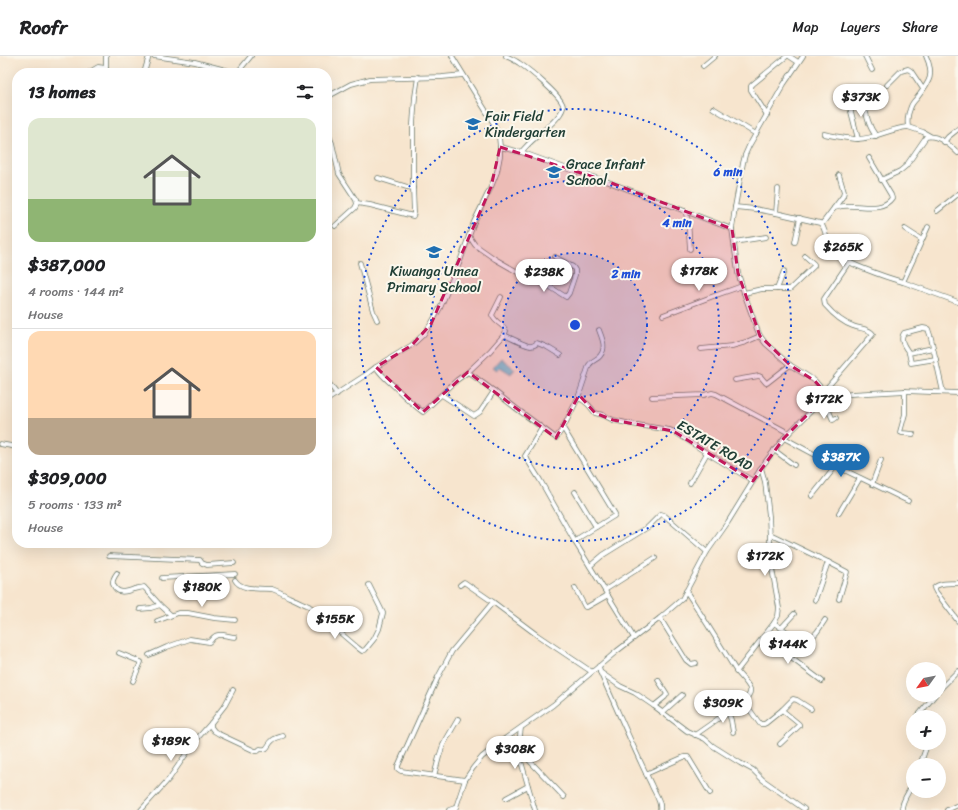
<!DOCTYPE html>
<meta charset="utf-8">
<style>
:root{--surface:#fff;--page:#f2f2f2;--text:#202124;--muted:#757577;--line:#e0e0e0;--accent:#1f6fb2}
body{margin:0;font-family:Sriracha,sans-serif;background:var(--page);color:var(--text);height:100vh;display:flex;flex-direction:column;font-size:15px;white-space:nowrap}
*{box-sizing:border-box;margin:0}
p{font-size:13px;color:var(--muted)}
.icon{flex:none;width:22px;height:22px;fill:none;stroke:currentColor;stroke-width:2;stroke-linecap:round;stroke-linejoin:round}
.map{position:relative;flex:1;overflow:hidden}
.details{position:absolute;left:12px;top:12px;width:320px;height:480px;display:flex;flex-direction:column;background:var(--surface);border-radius:16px;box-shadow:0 4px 16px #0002}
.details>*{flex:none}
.needle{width:26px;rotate:237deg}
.controls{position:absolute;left:906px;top:606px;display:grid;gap:8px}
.controls a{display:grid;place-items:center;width:40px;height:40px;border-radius:50%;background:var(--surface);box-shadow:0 4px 16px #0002;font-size:20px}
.price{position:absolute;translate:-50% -34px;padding:0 9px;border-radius:14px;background:#fff;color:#222;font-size:13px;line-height:26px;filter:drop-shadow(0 1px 2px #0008)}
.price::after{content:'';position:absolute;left:50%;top:24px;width:12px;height:9px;margin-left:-6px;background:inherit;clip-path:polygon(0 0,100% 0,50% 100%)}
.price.active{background:var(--accent);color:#fff}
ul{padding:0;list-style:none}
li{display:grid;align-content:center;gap:8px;height:212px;padding:0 16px}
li+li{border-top:1px solid var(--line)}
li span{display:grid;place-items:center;height:124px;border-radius:12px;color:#555}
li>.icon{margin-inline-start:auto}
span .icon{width:72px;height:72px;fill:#fffc;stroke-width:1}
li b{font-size:17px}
h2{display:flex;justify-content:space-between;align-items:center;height:48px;padding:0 16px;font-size:17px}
header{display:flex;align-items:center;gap:24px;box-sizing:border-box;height:56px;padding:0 20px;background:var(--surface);border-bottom:1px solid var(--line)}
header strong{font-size:19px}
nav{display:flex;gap:22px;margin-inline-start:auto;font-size:14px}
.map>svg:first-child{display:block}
.water{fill:url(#water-waves);stroke:#3b7f83}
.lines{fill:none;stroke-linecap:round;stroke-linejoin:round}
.minor-casing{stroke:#6b786a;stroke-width:5.5}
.minor{stroke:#fff;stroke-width:4}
.marked{fill:#c2185b;fill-opacity:0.2;stroke:#c2185b;stroke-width:3;stroke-dasharray:8 5;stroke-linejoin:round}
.ring{fill:none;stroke:#1d4ed8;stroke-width:2;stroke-dasharray:2 4}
.labels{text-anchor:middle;stroke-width:4;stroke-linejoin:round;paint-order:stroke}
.poi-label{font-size:14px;fill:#1f3d34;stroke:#fbf7ec;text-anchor:start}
.street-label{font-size:14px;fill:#1f3d34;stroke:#fbf7ec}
.centre{fill:#1d4ed8;stroke:#fbf7ec;stroke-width:2}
.ring-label{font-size:12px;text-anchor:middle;font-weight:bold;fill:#1d4ed8;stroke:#fbf7ec;stroke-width:4;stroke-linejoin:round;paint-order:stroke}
</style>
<header>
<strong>Roofr</strong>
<nav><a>Map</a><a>Layers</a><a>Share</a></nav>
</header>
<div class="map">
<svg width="958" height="754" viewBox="0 0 958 754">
<defs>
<pattern id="water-waves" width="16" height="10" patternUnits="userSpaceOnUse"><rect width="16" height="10" fill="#57c1d2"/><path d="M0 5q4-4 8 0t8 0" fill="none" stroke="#479eab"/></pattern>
</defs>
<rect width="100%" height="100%" fill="#fbf7ec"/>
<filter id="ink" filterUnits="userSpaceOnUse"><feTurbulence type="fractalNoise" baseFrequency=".025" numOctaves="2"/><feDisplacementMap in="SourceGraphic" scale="8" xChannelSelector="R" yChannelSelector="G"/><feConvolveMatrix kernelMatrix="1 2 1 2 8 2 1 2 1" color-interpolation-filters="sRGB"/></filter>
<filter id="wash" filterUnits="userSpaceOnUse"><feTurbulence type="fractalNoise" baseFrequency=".012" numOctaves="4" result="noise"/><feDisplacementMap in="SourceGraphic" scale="16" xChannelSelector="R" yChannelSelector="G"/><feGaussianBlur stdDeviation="0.9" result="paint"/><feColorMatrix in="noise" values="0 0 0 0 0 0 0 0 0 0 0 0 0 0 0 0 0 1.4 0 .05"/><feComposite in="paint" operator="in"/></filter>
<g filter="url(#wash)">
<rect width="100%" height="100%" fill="#f7e5ce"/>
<path class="water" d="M501 302 515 313 511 318 500 311 497 314 493 311Z"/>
</g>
<g filter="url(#ink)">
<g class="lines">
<defs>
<g id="minor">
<path d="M106 0V17"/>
<path d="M154 0 195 6 237 17"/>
<path d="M506 0C510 2 515 4 519 7 528 13 566 43 563 52 560 63 542 75 534 83 529 87 525 92 521 96"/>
<path d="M789 0 798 6"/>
<path d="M803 0 784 28 749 90 745 99 743 107 735 151 732 173 738 217 744 237 757 273 760 280 766 288 790 309 809 321 815 325 830 342"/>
<path d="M865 0 872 14"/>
<path d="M703 10 715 0"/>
<path d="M88 17 98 11 106 12"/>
<path d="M144 17 149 0"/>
<path d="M207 17 209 10"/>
<path d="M237 17 251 0"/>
<path d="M887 29 901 15 908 13 911 15 923 33"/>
<path d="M327 41 351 28 370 23 442 21 463 19"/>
<path d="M863 42C866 55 867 69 876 80"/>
<path d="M848 44 858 83"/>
<path d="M713 52 756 78"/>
<path d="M767 59 751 34V30L753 28 787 0"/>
<path d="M908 71 923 76 930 80"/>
<path d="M327 75 332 87 339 118 356 144 357 148 355 152 335 170"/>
<path d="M824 78C834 80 849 83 858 83 875 83 891 72 908 71 907 65 908 58 910 53 911 49 914 45 917 42 929 26 935 20 926 0"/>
<path d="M944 86 948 81 958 73"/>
<path d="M500 91 521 96 565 112 606 125 732 173"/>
<path d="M378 122 407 131 413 132V68L415 41 418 21"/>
<path d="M881 124 900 115 906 110 926 81C938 78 951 90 958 97"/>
<path d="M357 147 370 149 413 160 414 157 413 132"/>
<path d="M735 151 755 153 776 157 820 167C827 172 825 187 832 195 841 206 888 222 903 226L928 171"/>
<path d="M834 152C837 152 840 150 843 150 858 148 882 157 892 142L891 139 869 102"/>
<path d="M685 155 688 164 690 193"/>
<path d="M937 155 958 138"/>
<path d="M776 157 778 133"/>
<path d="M822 168 843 140 844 136 839 119"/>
<path d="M905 173 922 184"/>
<path d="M469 180 475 189 495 203 521 218 531 223 547 229 566 241 569 237 575 219V214L573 211 555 201"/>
<path d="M734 186 766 181"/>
<path d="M795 186 800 162"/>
<path d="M360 207 373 255 377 264"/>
<path d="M903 226 958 246"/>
<path d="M777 233 784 215"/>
<path d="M744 237 762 233H790L814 210V208L805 200"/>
<path d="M501 241 492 259C495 267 503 268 506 275L504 279"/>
<path d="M663 259 711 241 742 230"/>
<path d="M933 292 909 297 911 307 936 303"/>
<path d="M701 293 732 290 746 286 760 280"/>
<path d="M909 297C905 291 899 284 904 277L923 272 928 273 931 282 943 336"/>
<path d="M376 311C381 319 387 324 394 330 403 339 412 348 423 356L457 324 468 316 494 335 517 353 556 382 563 372 615 458 614 460 580 481 575 486"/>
<path d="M468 316 490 295 504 279C509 281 528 291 531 290 533 290 535 289 537 287L547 291 560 299"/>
<path d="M735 324 759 320 761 321 766 327H767L790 309"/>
<path d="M327 325 337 338"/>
<path d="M824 335 873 278C869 272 860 273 853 270 843 267 832 257 825 249L824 243 826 240 849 206"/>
<path d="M905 335V358L900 376 902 377 913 378"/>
<path d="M442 339 474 360 480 356 494 335"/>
<path d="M652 341 704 339 712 337 716 338 789 377"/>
<path d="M578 342C586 345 590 350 595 357L603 359 613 364 631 368 670 374 675 376 707 397 753 425"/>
<path d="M327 344 364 320 376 311 412 289 423 279 431 268 440 252 459 208 474 166 491 131 497 116 500 100V91L499 81 494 68 452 0"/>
<path d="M824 344 833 364 836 362"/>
<path d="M542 372 525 400 540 424 575 486 634 582"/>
<path d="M563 372 578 342 589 309C592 304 597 304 600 300 607 292 602 282 599 274"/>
<path d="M784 382 836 410 908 445"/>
<path d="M0 388 17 391"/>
<path d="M774 394 794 409"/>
<path d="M690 427 707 397"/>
<path d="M872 428 881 404"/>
<path d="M575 436 596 471"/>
<path d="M812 440 836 410"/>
<path d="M839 457 860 422"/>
<path d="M770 478 828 506 815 544"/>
<path d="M109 500 200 504 202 507 207 509 234 507"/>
<path d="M828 506 847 516 839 543"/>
<path d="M590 510 603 499 648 471 661 458 664 459 707 496"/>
<path d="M117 517C114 521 112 524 113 528 117 539 126 536 134 533 138 532 141 532 144 531L160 549 171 559"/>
<path d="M162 522 235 518"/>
<path d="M235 524C241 535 261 532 272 533 278 535 284 538 289 541 296 544 302 547 309 550L358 592 362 595 365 594 374 583 379 573 383 557 369 529"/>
<path d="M958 527C950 528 939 526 934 532L936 536 958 565"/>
<path d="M460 529 464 526 493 546 537 579 592 616"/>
<path d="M575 532 585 551H587L608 539"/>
<path d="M605 534 655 502"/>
<path d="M686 535C703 561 719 587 735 613 739 619 748 627 750 633 752 639 745 641 745 647L760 668H764L766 667 782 654 793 643 797 644 811 653"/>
<path d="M140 553 151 552 160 549"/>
<path d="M660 562 686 604 691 608 696 607"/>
<path d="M157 565 178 557H188L214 562 235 564"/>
<path d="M774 567 805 588 817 576 825 564"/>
<path d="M781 572 794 558"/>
<path d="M763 581 822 625"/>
<path d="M119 597 141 606 133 625"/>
<path d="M149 599 167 591 190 583 209 586C211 585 212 582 214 581 219 576 229 581 235 581"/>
<path d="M599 610 600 616 620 630 635 637 654 650 687 675 705 683 713 690 740 707 753 714 763 724 804 753"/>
<path d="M600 616C617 653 633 691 651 728 654 736 662 746 660 754"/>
<path d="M736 616 774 567 778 560 779 552 771 507 769 460 765 426 761 412"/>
<path d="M233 634 225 649 211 667V671L214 675 219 678 255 695H258L260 693C269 695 267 688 273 684 275 682 280 681 283 680"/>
<path d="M939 634 958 615"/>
<path d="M654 650 665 641 667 638 658 624"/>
<path d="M728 656 731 664 733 676"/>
<path d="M662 657 682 639"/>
<path d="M917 661 935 639"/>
<path d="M521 672 518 695 535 754"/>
<path d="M695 679 745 644"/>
<path d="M780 688 799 670V668L782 654"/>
<path d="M518 696 527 702 564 741"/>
<path d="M920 709 926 692 924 687"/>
<path d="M646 718 684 701H688L710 737"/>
<path d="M434 720 439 701 443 689 458 663"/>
<path d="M465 724 401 715 398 713V710L438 621 452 595 493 546"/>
<path d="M506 742 528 730"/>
<path d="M141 754 169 723 195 685 211 667"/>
<path d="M449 754 455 752"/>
<path d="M455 754 465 724 473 712 482 701 506 682 553 649 617 595 660 562 682 543 707 496 728 466 763 409 784 382 815 351 822 346 830 342 851 338 905 335 958 337"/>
<path d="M902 754C901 745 910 735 913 727"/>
<path d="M947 754 958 749"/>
</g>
</defs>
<use href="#minor" class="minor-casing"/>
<use href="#minor" class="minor"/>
</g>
</g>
<path class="marked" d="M500 91 606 125 732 173 738 217 760 280 790 309 815 325 830 342 815 351 784 382 753 425 673 375 613 364 595 357 579 339 556 382 468 316 423 356 376 311 412 289 431 268 491 131Z"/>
<circle cx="575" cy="269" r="72" fill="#1d4ed8" fill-opacity=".12"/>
<g class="ring">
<circle cx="575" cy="269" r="72"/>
<circle cx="575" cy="269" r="144"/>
<circle cx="575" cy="269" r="216"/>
</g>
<defs>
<symbol id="school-bare" viewBox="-9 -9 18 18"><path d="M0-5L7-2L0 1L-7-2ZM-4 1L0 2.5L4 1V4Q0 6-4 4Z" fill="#1f6fb2" stroke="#fbf7ec" stroke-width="2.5" paint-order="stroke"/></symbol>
</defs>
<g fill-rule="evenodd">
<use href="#school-bare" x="462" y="57" width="22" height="22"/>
<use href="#school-bare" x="543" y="105" width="22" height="22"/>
<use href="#school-bare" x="423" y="185" width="22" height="22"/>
</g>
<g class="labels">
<g class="poi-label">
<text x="485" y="65">Fair Field<tspan x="485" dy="16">Kindergarten</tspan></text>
<text x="566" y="113">Grace Infant<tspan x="566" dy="16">School</tspan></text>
<text x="434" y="220" text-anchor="middle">Kiwanga Umea<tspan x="434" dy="16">Primary School</tspan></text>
</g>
<g class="street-label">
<text transform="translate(715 389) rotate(31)" y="5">ESTATE ROAD</text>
</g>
</g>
<circle cx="575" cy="269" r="6" class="centre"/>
<g class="ring-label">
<text x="728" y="120">6 min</text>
<text x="677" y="171">4 min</text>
<text x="626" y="222">2 min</text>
</g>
</svg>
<div class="controls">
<a><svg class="needle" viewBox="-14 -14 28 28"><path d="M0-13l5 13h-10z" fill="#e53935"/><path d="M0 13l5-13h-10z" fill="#757577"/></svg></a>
<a>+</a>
<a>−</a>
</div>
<b class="price" style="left:861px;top:62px">$373K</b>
<b class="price" style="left:843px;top:212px">$265K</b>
<b class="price" style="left:699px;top:236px">$178K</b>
<b class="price" style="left:544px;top:237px">$238K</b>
<b class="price" style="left:824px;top:364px">$172K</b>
<b class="price active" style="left:841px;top:422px">$387K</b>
<b class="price" style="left:765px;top:521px">$172K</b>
<b class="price" style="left:202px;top:552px">$180K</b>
<b class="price" style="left:335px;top:584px">$155K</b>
<b class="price" style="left:788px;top:609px">$144K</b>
<b class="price" style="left:723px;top:668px">$309K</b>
<b class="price" style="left:171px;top:706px">$189K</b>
<b class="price" style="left:515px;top:714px">$308K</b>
<section class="details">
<h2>13 homes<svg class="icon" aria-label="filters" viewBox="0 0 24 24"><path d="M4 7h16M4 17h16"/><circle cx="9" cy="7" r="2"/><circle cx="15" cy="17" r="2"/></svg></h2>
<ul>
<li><span style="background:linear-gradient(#dfe7d0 65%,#8fb573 0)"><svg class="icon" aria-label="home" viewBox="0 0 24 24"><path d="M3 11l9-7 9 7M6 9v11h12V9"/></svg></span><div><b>$387,000</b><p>4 rooms · 144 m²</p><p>House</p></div></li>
<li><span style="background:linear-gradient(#ffd9b3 70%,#b9a48a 0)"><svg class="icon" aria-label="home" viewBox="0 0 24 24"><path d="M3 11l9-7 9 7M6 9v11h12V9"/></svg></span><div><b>$309,000</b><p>5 rooms · 133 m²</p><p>House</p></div></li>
</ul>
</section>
</div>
